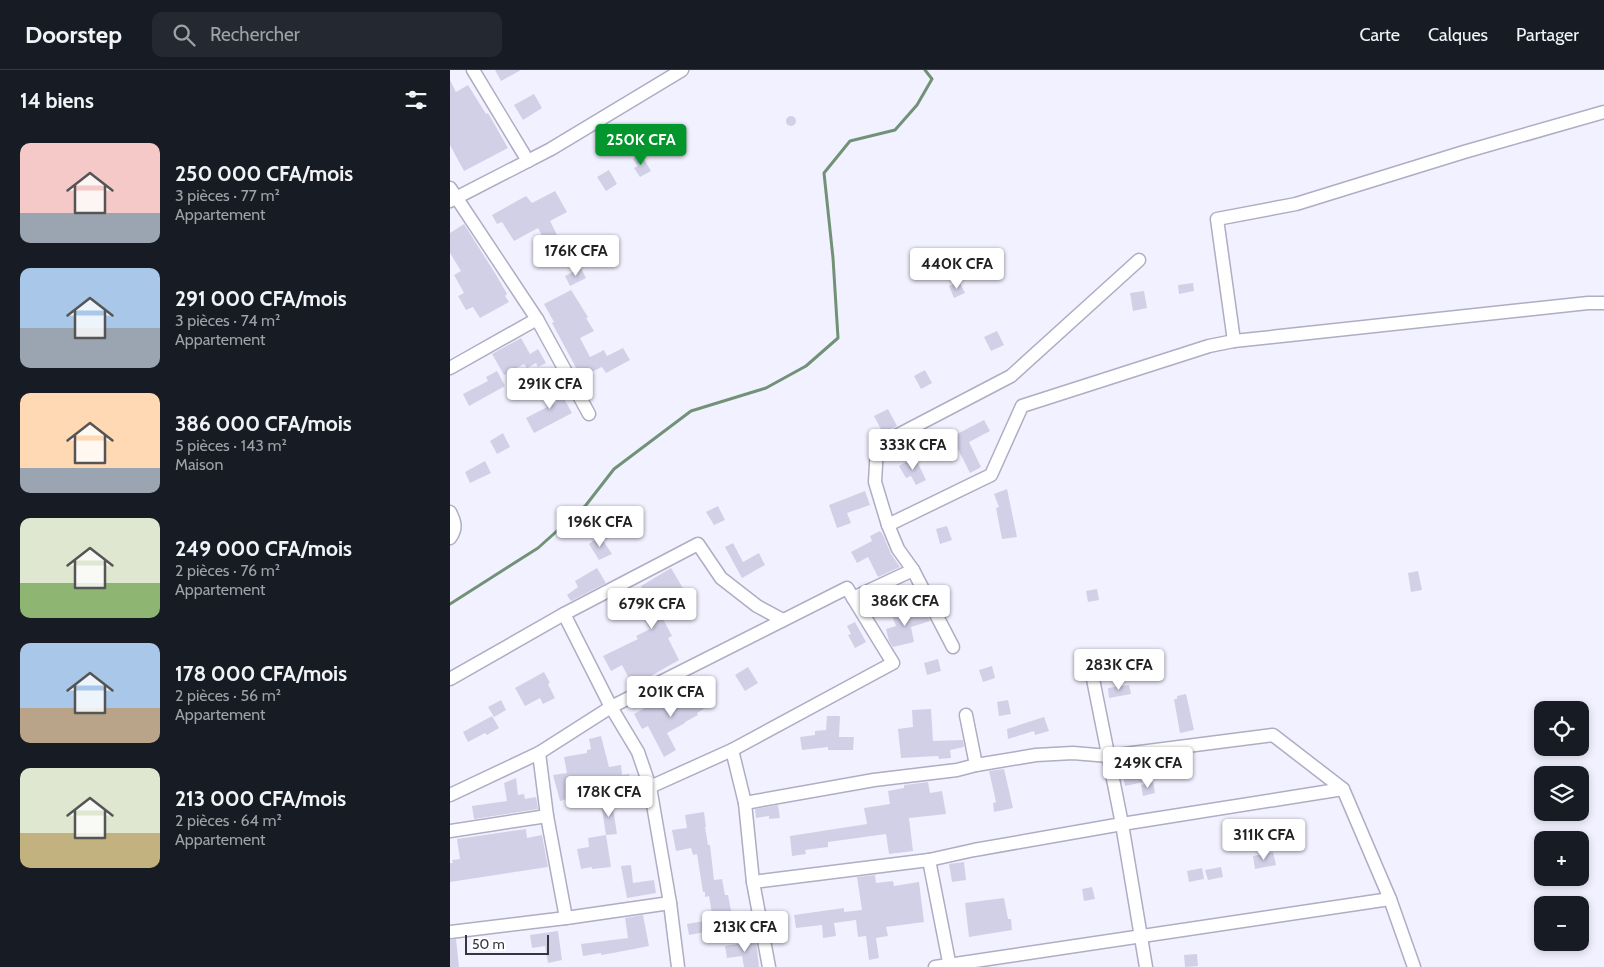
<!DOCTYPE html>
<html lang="fr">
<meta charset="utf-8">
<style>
:root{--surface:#171b24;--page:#242831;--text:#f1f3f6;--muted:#9ea1a6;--line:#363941;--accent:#03962d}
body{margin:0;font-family:Cabin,sans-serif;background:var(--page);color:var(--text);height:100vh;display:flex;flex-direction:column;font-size:19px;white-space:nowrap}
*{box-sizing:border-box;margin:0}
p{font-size:16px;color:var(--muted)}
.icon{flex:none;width:28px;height:28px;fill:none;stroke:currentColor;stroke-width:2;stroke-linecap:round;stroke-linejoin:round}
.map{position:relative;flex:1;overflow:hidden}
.details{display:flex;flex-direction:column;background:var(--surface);width:450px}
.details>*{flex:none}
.controls{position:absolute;left:1084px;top:631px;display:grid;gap:10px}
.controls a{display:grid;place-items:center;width:55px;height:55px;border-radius:10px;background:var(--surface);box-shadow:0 2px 8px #0003;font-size:25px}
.scale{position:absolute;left:15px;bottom:12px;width:84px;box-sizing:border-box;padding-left:5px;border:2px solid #373640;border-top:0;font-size:14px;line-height:18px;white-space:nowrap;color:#373640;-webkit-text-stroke:4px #fff;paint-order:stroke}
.price{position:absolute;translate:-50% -42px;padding:0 11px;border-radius:5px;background:#fff;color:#222;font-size:16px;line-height:32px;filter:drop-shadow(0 1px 2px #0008)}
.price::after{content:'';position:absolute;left:50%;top:30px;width:15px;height:11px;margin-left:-8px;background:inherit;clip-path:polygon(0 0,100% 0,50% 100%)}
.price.current{background:var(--accent);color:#fff}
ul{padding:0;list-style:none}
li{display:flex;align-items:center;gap:15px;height:125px;padding:0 20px}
li span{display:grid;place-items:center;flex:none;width:140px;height:100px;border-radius:10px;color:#555}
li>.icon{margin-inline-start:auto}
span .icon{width:60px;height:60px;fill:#fffc;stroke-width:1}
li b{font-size:21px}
h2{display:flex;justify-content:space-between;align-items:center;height:60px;padding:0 20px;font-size:21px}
header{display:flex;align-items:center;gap:30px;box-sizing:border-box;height:70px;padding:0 25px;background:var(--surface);border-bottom:1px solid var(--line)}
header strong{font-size:24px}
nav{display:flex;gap:28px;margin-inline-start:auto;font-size:18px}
.search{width:350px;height:45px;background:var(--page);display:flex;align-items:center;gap:12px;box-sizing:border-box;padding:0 18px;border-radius:10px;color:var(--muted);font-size:19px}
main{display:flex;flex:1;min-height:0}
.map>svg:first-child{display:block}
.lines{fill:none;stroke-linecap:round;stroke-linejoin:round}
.stream{stroke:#729277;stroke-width:3}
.building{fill:#d2d0e7}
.minor-casing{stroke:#aeadc3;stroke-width:15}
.minor{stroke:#fff;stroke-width:12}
</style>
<header>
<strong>Doorstep</strong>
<div class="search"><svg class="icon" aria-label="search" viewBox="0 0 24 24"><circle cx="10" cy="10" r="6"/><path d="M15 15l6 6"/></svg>Rechercher</div>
<nav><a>Carte</a><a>Calques</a><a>Partager</a></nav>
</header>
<main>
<section class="details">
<h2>14 biens<svg class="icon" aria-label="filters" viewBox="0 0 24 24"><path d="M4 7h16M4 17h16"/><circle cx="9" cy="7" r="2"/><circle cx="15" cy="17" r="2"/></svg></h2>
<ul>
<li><span style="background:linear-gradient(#f6c9c9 70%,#9aa5b1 0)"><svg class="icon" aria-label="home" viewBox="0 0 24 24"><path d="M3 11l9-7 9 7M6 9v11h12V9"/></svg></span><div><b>250 000 CFA/mois</b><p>3 pièces · 77 m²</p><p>Appartement</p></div></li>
<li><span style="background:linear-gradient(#a9c7e8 60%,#9aa5b1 0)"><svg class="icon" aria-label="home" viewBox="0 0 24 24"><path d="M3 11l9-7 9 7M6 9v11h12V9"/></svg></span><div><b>291 000 CFA/mois</b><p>3 pièces · 74 m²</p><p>Appartement</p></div></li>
<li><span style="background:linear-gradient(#ffd9b3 75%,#9aa5b1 0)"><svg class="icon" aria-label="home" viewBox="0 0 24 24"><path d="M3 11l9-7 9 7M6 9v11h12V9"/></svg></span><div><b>386 000 CFA/mois</b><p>5 pièces · 143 m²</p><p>Maison</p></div></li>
<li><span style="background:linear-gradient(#dfe7d0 65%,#8fb573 0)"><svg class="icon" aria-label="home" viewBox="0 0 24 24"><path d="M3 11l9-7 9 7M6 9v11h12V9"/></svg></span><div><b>249 000 CFA/mois</b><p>2 pièces · 76 m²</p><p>Appartement</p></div></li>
<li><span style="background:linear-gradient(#a9c7e8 65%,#b9a48a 0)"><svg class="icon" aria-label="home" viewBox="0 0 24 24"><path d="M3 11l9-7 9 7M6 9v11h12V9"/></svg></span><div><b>178 000 CFA/mois</b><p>2 pièces · 56 m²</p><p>Appartement</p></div></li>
<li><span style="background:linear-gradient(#dfe7d0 65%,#c2b280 0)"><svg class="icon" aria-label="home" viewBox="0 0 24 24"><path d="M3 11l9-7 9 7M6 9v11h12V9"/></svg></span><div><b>213 000 CFA/mois</b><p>2 pièces · 64 m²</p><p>Appartement</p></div></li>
</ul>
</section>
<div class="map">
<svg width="1154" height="897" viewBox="0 0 1154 897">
<rect width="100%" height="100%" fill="#f2f1ff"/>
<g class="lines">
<path class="stream" d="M0 534 88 478 136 435 164 399 241 341 316 318 356 296 388 268 383 188 374 103 400 71 445 60 467 35 482 9 475 0"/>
</g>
<g class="building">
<path d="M45 0H71L51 11Z"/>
<path d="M0 10 6 22 18 15 36 44 38 43 58 78 14 101 0 75Z"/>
<path d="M84 24 92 38 73 50 64 35Z"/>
<circle cx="341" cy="51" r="5"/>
<path d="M191 84 201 101 190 107 184 98 188 96 183 89Z"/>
<path d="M159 100 167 114 156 121 147 107Z"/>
<path d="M105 121 117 142 100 151 108 167 96 173 88 158 64 171 52 152 47 154 42 145 76 126 82 133Z"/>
<path d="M14 154 48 208 57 224 55 226 59 232 30 248 23 237 16 240 8 226 14 223 4 205 11 201 0 183V163Z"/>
<path d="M131 198 136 208 120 216 115 206Z"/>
<path d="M509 211 515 223 504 228 499 216Z"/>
<path d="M743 213 744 221 729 224 728 215Z"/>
<path d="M121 220 138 247 136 248 144 261 130 268 140 287 154 280 157 286 173 278 180 290 156 303 152 297 131 307 102 253 104 252 94 234Z"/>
<path d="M694 221 697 238 683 241 680 223Z"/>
<path d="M547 261 554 275 541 281 534 267Z"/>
<path d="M71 268 80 284 88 279 96 293 88 297 86 293 77 298 74 294 54 305 42 284Z"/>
<path d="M475 300 482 313 471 319 464 306Z"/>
<path d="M47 301 55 316 19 336 13 324 38 311 36 307Z"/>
<path d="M105 307 111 317 108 318 122 343 84 363 76 348 107 332 96 313Z"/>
<path d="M438 339 447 356 433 363 424 346Z"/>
<path d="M534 350 540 361 519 372 531 397 520 403 508 379 507 380 501 369 508 365 507 364Z"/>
<path d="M53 363 60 377 47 384 40 371Z"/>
<path d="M465 387 476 410 466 415 461 406 456 408 449 396Z"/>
<path d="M35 391 41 403 20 413 15 402Z"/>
<path d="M557 419 567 467 552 469 546 438 549 437 544 424Z"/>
<path d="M415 421 420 435 397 443 401 453 387 458 379 435Z"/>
<path d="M268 436 275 450 264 455 256 442Z"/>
<path d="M158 452 166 464 155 470 147 458Z"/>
<path d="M497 456 502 470 490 474 486 459Z"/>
<path d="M430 461 433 465 441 484 450 497 428 507 418 487 407 493 401 482 422 471 420 466Z"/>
<path d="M150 466 162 484 149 490 139 474Z"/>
<path d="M283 473 293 492 309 483 315 495 292 508 275 477Z"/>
<path d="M147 498 156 513 121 531 117 525 128 517 125 511Z"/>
<path d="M221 498 237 525 238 524 243 532 213 549 222 566 218 568 229 590 183 616 172 595 161 601 153 586 188 569 186 566 200 559 188 539 186 540 182 532 195 524 191 516Z"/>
<path d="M968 501 972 520 961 522 958 503Z"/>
<path d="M647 519 649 530 638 532 636 521Z"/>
<path d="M454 539 456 545 475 540 480 551 461 557 464 572 443 577 439 571 436 559 446 556 441 543Z"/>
<path d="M405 552 416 572 405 578 398 565 401 564 397 556Z"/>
<path d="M488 589 491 601 477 605 474 593Z"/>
<path d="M542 596 545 608 533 612 529 600Z"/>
<path d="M298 597 308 613 295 621 285 605Z"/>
<path d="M94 602 100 613 98 614 105 628 93 634 90 628 75 636 65 618Z"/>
<path d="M679 615 681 624 659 628 658 618Z"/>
<path d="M256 621 263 633 247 643 248 645 235 652V653L217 663 226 680 214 687 198 656 192 659 184 644 214 628 218 636 242 623 245 627Z"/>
<path d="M736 624 744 660 730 663 724 629H727V626Z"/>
<path d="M51 630 56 640 44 647 38 637Z"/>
<path d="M558 630 561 644 549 646 547 632Z"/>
<path d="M481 639 483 671 513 670 514 677 500 680 501 688 489 689 488 686 451 688 448 659 463 657 462 640Z"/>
<path d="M42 646 49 658 37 665 35 663 18 672 13 662Z"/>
<path d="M377 646H390L389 667H404L403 680H378V677L352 680 350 667 365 665V661L376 660Z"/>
<path d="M594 647 599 661 585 665 584 661 558 669 557 659Z"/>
<path d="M151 666 159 697 171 695 172 705 179 704 183 726 172 728 170 710 146 714 148 729 134 731 133 724 110 731 103 705 117 703 114 687 137 683V680L141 679 139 669Z"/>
<path d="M689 690 694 712 675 716 671 693Z"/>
<path d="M554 699 563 738 544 742 543 733 546 732 539 701Z"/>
<path d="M66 708 68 725 74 724 75 729 86 727 88 739 24 749 22 736 57 731 54 713Z"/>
<path d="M478 712 480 723 492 721 496 744 459 748 463 781 439 784 436 764 378 772V777L355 780 356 784 342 786 340 766 417 754 414 738 440 734 438 721 454 718V715Z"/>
<path d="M703 712 705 723 693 726 691 715Z"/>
<path d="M162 731 167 764 156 765 151 733Z"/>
<path d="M328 735 330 748 319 749V746L306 748 305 739Z"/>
<path d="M254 742 256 757H255L258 775H260L264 810 272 809 275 825H278L281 841 262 844 259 826 255 827V822H253L247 784 243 785 241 778 226 781 222 760 237 758 235 745Z"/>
<path d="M76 759 77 768 92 765 98 797 0 812V793H3L2 790 10 789 7 769Z"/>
<path d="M156 765 161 797 142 799V797L131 799 127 779 139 777 138 768Z"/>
<path d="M823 782 826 795 805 799 803 786Z"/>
<path d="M514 792 516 810 502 812 499 794Z"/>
<path d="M181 795 183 813 204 810 206 823 177 828 171 796Z"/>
<path d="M771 797 773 807 758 810 755 800Z"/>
<path d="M752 798 754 809 739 812 737 801Z"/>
<path d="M425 805 426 813 443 811 444 816 469 812 474 852 436 857 438 866 426 868 429 888 419 890 416 866 408 867 406 850 384 853 386 866 373 868 372 855 346 858 344 845 394 838V842L412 840 407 807Z"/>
<path d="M642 817 645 829 634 831 632 819Z"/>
<path d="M554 828 558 849H561L562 860 519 867 515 833Z"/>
<path d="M269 843 271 859 239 865 237 854 254 851 253 846Z"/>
<path d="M193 845 199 876 163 883 151 885V883L133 886 131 874 178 868 175 848Z"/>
<path d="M108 861 112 890 98 893 95 876 82 878 80 865Z"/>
<path d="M6 869 9 897H0V870Z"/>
<path d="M306 871 309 897H294L292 886 277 888 275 876Z"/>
<path d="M747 884 748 896 735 897 734 885Z"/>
</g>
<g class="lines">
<defs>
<g id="minor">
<path d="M23 0 78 91"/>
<path d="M0 118 87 249 139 344"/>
<path d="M0 131 101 79 232 0"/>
<path d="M784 271 767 149 846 134 1014 82 1154 42"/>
<path d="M0 298 87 249"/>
<path d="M0 442C5 452 7 458 0 468"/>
<path d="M438 455 541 405 572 336 759 276 784 271 1138 233H1154"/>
<path d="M463 500 503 577"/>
<path d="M403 528 463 500 448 479 438 455 425 412 427 376 561 306 689 190"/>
<path d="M114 544 161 637 188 682 200 717 220 833 228 897"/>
<path d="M642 604 672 754 696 897"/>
<path d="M0 609 114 544 248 474 271 508 307 536 333 550"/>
<path d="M516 645 526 695"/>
<path d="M282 680 295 733 303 812 319 897"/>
<path d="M89 683 97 746 116 848"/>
<path d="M0 725 89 683 161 637 397 518 443 593 282 680 200 717"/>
<path d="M295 733 424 710 507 700 526 695 586 685 623 683 659 686 823 665 893 719 940 829 964 897"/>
<path d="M0 761 97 746"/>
<path d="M479 790 500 897"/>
<path d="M303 812 479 790 524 780 672 754 893 719"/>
<path d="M0 862 116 848 220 833"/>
<path d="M485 897 940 829"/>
</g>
</defs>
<use href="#minor" class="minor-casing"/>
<use href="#minor" class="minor"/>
</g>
</svg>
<div class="controls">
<a><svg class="icon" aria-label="locate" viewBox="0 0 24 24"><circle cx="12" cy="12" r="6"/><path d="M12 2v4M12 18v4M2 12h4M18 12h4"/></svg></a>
<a><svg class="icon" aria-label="layers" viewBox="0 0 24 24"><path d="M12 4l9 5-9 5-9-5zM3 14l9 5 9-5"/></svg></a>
<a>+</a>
<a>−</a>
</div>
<div class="scale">50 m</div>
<b class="price current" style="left:191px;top:96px">250K CFA</b>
<b class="price" style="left:126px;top:207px">176K CFA</b>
<b class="price" style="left:507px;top:220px">440K CFA</b>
<b class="price" style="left:100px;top:340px">291K CFA</b>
<b class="price" style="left:463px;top:401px">333K CFA</b>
<b class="price" style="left:150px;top:478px">196K CFA</b>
<b class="price" style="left:455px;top:557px">386K CFA</b>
<b class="price" style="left:202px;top:560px">679K CFA</b>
<b class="price" style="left:669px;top:621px">283K CFA</b>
<b class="price" style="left:221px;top:648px">201K CFA</b>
<b class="price" style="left:698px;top:719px">249K CFA</b>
<b class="price" style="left:159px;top:748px">178K CFA</b>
<b class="price" style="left:814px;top:791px">311K CFA</b>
<b class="price" style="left:295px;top:883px">213K CFA</b>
</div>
</main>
